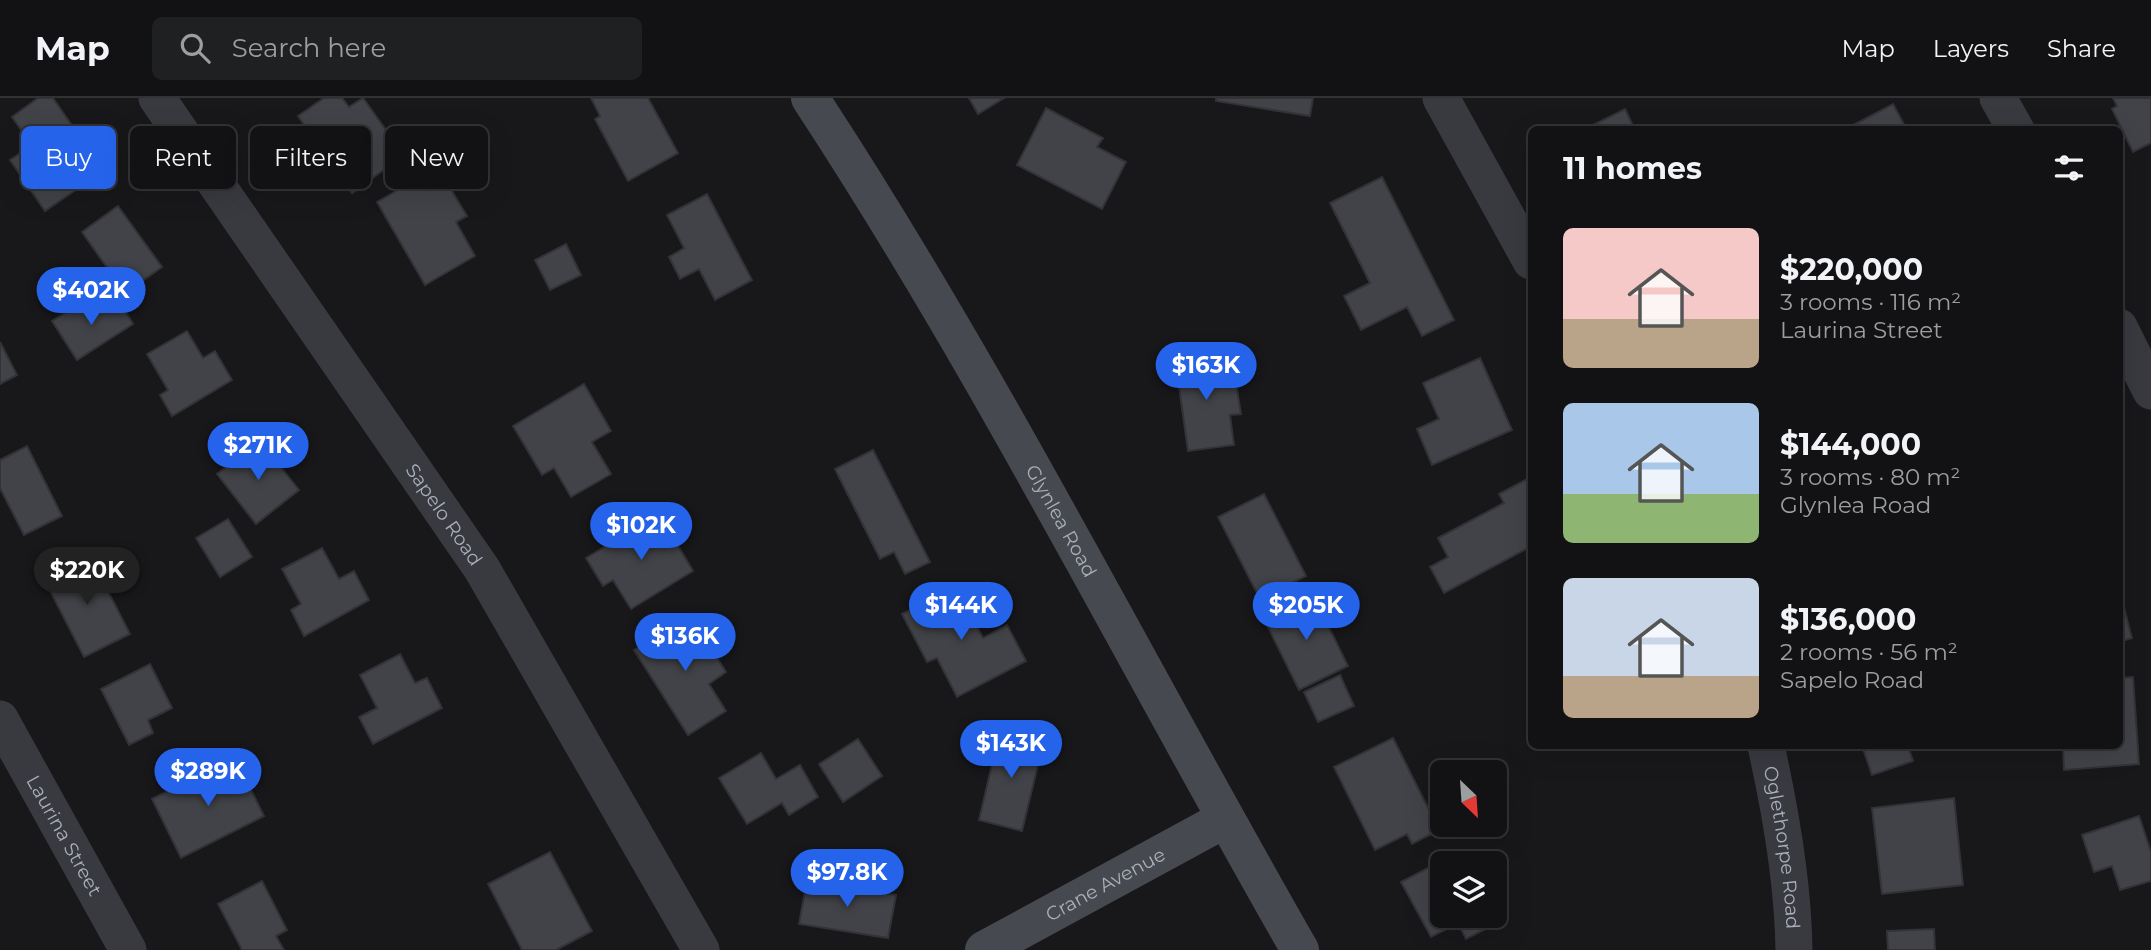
<!DOCTYPE html>
<meta charset="utf-8">
<style>
:root{--surface:#121214;--page:#1f2022;--text:#f1f3f6;--muted:#9c9ea0;--line:#313234;--accent:#2563eb}
body{margin:0;font-family:Montserrat,sans-serif;background:var(--page);color:var(--text);height:100vh;display:flex;flex-direction:column;font-size:26px;white-space:nowrap}
*{box-sizing:border-box;margin:0}
p{font-size:23px;color:var(--muted)}
.icon{flex:none;width:38px;height:38px;fill:none;stroke:currentColor;stroke-width:2;stroke-linecap:round;stroke-linejoin:round}
.map{position:relative;flex:1;overflow:hidden}
.details{position:absolute;left:1528px;top:28px;width:595px;height:623px;display:flex;flex-direction:column;background:var(--surface);border-radius:10px;box-shadow:0 7px 28px #0002,0 0 0 2px var(--line)}
.details>*{flex:none}
.guide{position:absolute;left:21px;top:28px;width:665px;height:63px;display:flex;gap:14px}
.needle{width:46px;rotate:155deg}
.fabs{position:absolute;left:1430px;top:662px;display:grid;gap:14px}
.fabs a{display:grid;place-items:center;width:77px;height:77px;border-radius:10px;background:var(--surface);box-shadow:0 7px 28px #0002,0 0 0 2px var(--line);font-size:35px}
.price{position:absolute;translate:-50% -60px;padding:0 16px;border-radius:24px;background:var(--accent);color:#fff;font-size:23px;line-height:46px;filter:drop-shadow(0 2px 4px #0008)}
.price::after{content:'';position:absolute;left:50%;top:42px;width:21px;height:16px;margin-left:-10px;background:inherit;clip-path:polygon(0 0,100% 0,50% 100%)}
.price.on{background:#222;color:#fff}
ul{padding:0;list-style:none}
li{display:flex;align-items:center;gap:21px;height:175px;padding:0 35px}
li span{display:grid;place-items:center;flex:none;width:196px;height:140px;border-radius:10px;color:#555}
li>.icon{margin-inline-start:auto}
span .icon{width:84px;height:84px;fill:#fffc;stroke-width:1}
li b{font-size:30px}
h2{display:flex;justify-content:space-between;align-items:center;height:84px;padding:0 35px;font-size:30px}
.chip{padding:0 24px;border-radius:10px;background:var(--surface);box-shadow:0 7px 28px #0002,0 0 0 2px var(--line);font-size:24px;line-height:63px}
.chip.on{background:var(--accent);color:#fff}
header{display:flex;align-items:center;gap:42px;box-sizing:border-box;height:98px;padding:0 35px;background:var(--surface);border-bottom:2px solid var(--line)}
header strong{font-size:33px}
nav{display:flex;gap:38px;margin-inline-start:auto;font-size:24px}
.search{width:490px;height:63px;background:var(--page);display:flex;align-items:center;gap:18px;box-sizing:border-box;padding:0 24px;border-radius:10px;color:var(--muted);font-size:26px}
.map>svg:first-child{display:block}
.building{fill:#424348;stroke:#323237;stroke-width:2}
.lines{fill:none;stroke-linecap:round;stroke-linejoin:round}
.street{stroke:#393a40;stroke-width:37}
.secondary{stroke:#474950;stroke-width:38}
.labels{text-anchor:middle;stroke-width:6;stroke-linejoin:round;paint-order:stroke}
.street-label{font-size:19px;fill:#aaafbb;stroke:#131316}
</style>
<header>
<strong>Map</strong>
<div class="search"><svg class="icon" aria-label="search" viewBox="0 0 24 24"><circle cx="10" cy="10" r="6"/><path d="M15 15l6 6"/></svg>Search here</div>
<nav><a>Map</a><a>Layers</a><a>Share</a></nav>
</header>
<div class="map">
<svg width="2151" height="852" viewBox="0 0 2151 852">
<rect width="100%" height="100%" fill="#18181b"/>
<g class="building">
<path d="M38 0H53L103 73 45 113 10 62 32 47 12 19Z"/>
<path d="M324 0H342L349 9 363 0 404 57 352 95 298 18Z"/>
<path d="M591 0H648L678 55 628 83 595 21 600 18Z"/>
<path d="M969 0H1004L978 16Z"/>
<path d="M1216 0H1313L1310 18 1216 3Z"/>
<path d="M2113 0H2151V45L2133 54 2112 11 2117 8Z"/>
<path d="M1893 6 1907 32H1844Z"/>
<path d="M1046 10 1103 40 1097 49 1126 64 1102 111 1017 67Z"/>
<path d="M1625 11 1635 32H1583Z"/>
<path d="M422 78 431 92 446 83 467 118 456 124 475 158 425 187 377 104Z"/>
<path d="M1382 79 1454 222 1422 238 1407 209 1361 232 1344 198 1370 185 1330 105Z"/>
<path d="M707 96 752 182 715 202 699 171 680 181 669 159 684 150 667 117Z"/>
<path d="M118 108 162 169 125 195 82 134Z"/>
<path d="M566 146 581 177 550 192 535 162Z"/>
<path d="M118 201 133 226 77 262 52 223 82 204 91 218Z"/>
<path d="M187 233 203 260 215 253 232 282 172 318 160 297 168 292 147 256Z"/>
<path d="M0 244 17 277 0 286Z"/>
<path d="M1220 254 1224 286 1236 285 1241 316 1230 317 1234 347 1188 353 1175 260Z"/>
<path d="M1480 260 1512 332 1432 367 1417 331 1439 321 1423 285Z"/>
<path d="M584 286 611 333 592 344 611 376 571 399 554 370 542 377 513 328Z"/>
<path d="M260 343 299 392 256 426 217 376Z"/>
<path d="M27 348 62 418 24 437 0 390V362Z"/>
<path d="M873 352 930 464 905 476 894 454 880 461 835 371Z"/>
<path d="M1531 379V452L1530 449 1444 495 1430 469 1448 459 1438 440 1504 405 1499 396Z"/>
<path d="M1264 396 1306 478 1260 501 1218 419Z"/>
<path d="M659 416 693 473 631 511 613 482 603 488 586 460Z"/>
<path d="M228 421 252 459 220 479 196 440Z"/>
<path d="M322 450 339 481 354 473 369 502 304 538 291 512 301 506 282 471Z"/>
<path d="M90 458 130 536 84 559 44 481Z"/>
<path d="M956 488 983 540 1007 527 1026 563 957 599 937 560 927 564 902 516Z"/>
<path d="M2119 491 2132 540 2119 544Z"/>
<path d="M1313 497 1348 568 1299 592 1264 521Z"/>
<path d="M690 516 726 574 709 586 726 613 688 637 634 552Z"/>
<path d="M400 556 415 585 427 580 442 610 373 646 359 619 377 610 360 577Z"/>
<path d="M150 566 172 610 148 622 153 635 129 647 101 591Z"/>
<path d="M1340 577 1354 608 1318 624 1304 594Z"/>
<path d="M2133 579 2139 666 2064 672 2063 648H2119V580Z"/>
<path d="M1000 632 1044 642 1022 733 979 722Z"/>
<path d="M1393 640 1439 732 1412 746 1407 736 1375 752 1334 669Z"/>
<path d="M858 641 882 678 843 704 819 666Z"/>
<path d="M1862 648H1908L1913 663 1872 677Z"/>
<path d="M761 655 776 681 800 667 818 699 789 717 782 705 747 726 719 680Z"/>
<path d="M235 659 264 718 181 760 152 701Z"/>
<path d="M1954 700 1963 787 1882 796 1872 710Z"/>
<path d="M2139 718 2151 754V783L2120 792 2112 768 2094 774 2082 737Z"/>
<path d="M550 754 592 833 556 852H522L488 786Z"/>
<path d="M1451 758 1455 765H1442V817H1494V796L1507 820 1466 841 1458 825 1431 839 1401 784Z"/>
<path d="M807 782 896 797 888 840 799 826Z"/>
<path d="M262 783 287 832 276 838 284 852H242L218 806Z"/>
<path d="M1934 831 1935 852H1888L1887 833Z"/>
</g>
<g class="lines">
<g class="street">
<path id="s1" d="M157 0 482 471 701 852"/>
<path d="M1441 0 1531 163"/>
<path d="M1998 0 2016 32"/>
<path d="M2119 229 2151 293"/>
<path id="s2" d="M0 621 128 852"/>
<path id="s3" d="M1766 648C1781 715 1793 783 1794 852"/>
</g>
<g class="secondary">
<path id="s4" d="M810 0C990 274 1137 568 1300 852"/>
<path id="s5" d="M984 852 1225 721"/>
</g>
</g>
<g class="labels">
<g class="street-label">
<text dy="7" stroke="none"><textPath href="#s1" startOffset="506">Sapelo Road</textPath></text>
<text dy="7" stroke="none"><textPath href="#s4" startOffset="492">Glynlea Road</textPath></text>
<text dy="7" stroke="none"><textPath href="#s2" startOffset="133">Laurina Street</textPath></text>
<text dy="7" stroke="none"><textPath href="#s3" startOffset="103">Oglethorpe Road</textPath></text>
<text dy="7" stroke="none"><textPath href="#s5" startOffset="138">Crane Avenue</textPath></text>
</g>
</g>
</svg>
<div class="fabs">
<a><svg class="needle" viewBox="-14 -14 28 28"><path d="M0-13l5 13h-10z" fill="#e53935"/><path d="M0 13l5-13h-10z" fill="#9c9ea0"/></svg></a>
<a><svg class="icon" aria-label="layers" viewBox="0 0 24 24"><path d="M12 4l9 5-9 5-9-5zM3 14l9 5 9-5"/></svg></a>
</div>
<b class="price" style="left:91px;top:229px">$402K</b>
<b class="price" style="left:1206px;top:304px">$163K</b>
<b class="price" style="left:258px;top:384px">$271K</b>
<b class="price" style="left:641px;top:464px">$102K</b>
<b class="price on" style="left:87px;top:509px">$220K</b>
<b class="price" style="left:961px;top:544px">$144K</b>
<b class="price" style="left:1306px;top:544px">$205K</b>
<b class="price" style="left:685px;top:575px">$136K</b>
<b class="price" style="left:1011px;top:682px">$143K</b>
<b class="price" style="left:208px;top:710px">$289K</b>
<b class="price" style="left:847px;top:811px">$97.8K</b>
<div class="guide">
<a class="chip on">Buy</a>
<a class="chip">Rent</a>
<a class="chip">Filters</a>
<a class="chip">New</a>
</div>
<section class="details">
<h2>11 homes<svg class="icon" aria-label="filters" viewBox="0 0 24 24"><path d="M4 7h16M4 17h16"/><circle cx="9" cy="7" r="2"/><circle cx="15" cy="17" r="2"/></svg></h2>
<ul>
<li><span style="background:linear-gradient(#f6c9c9 65%,#b9a48a 0)"><svg class="icon" aria-label="home" viewBox="0 0 24 24"><path d="M3 11l9-7 9 7M6 9v11h12V9"/></svg></span><div><b>$220,000</b><p>3 rooms · 116 m²</p><p>Laurina Street</p></div></li>
<li><span style="background:linear-gradient(#a9c7e8 65%,#8fb573 0)"><svg class="icon" aria-label="home" viewBox="0 0 24 24"><path d="M3 11l9-7 9 7M6 9v11h12V9"/></svg></span><div><b>$144,000</b><p>3 rooms · 80 m²</p><p>Glynlea Road</p></div></li>
<li><span style="background:linear-gradient(#c9d6e8 70%,#b9a48a 0)"><svg class="icon" aria-label="home" viewBox="0 0 24 24"><path d="M3 11l9-7 9 7M6 9v11h12V9"/></svg></span><div><b>$136,000</b><p>2 rooms · 56 m²</p><p>Sapelo Road</p></div></li>
</ul>
</section>
</div>
